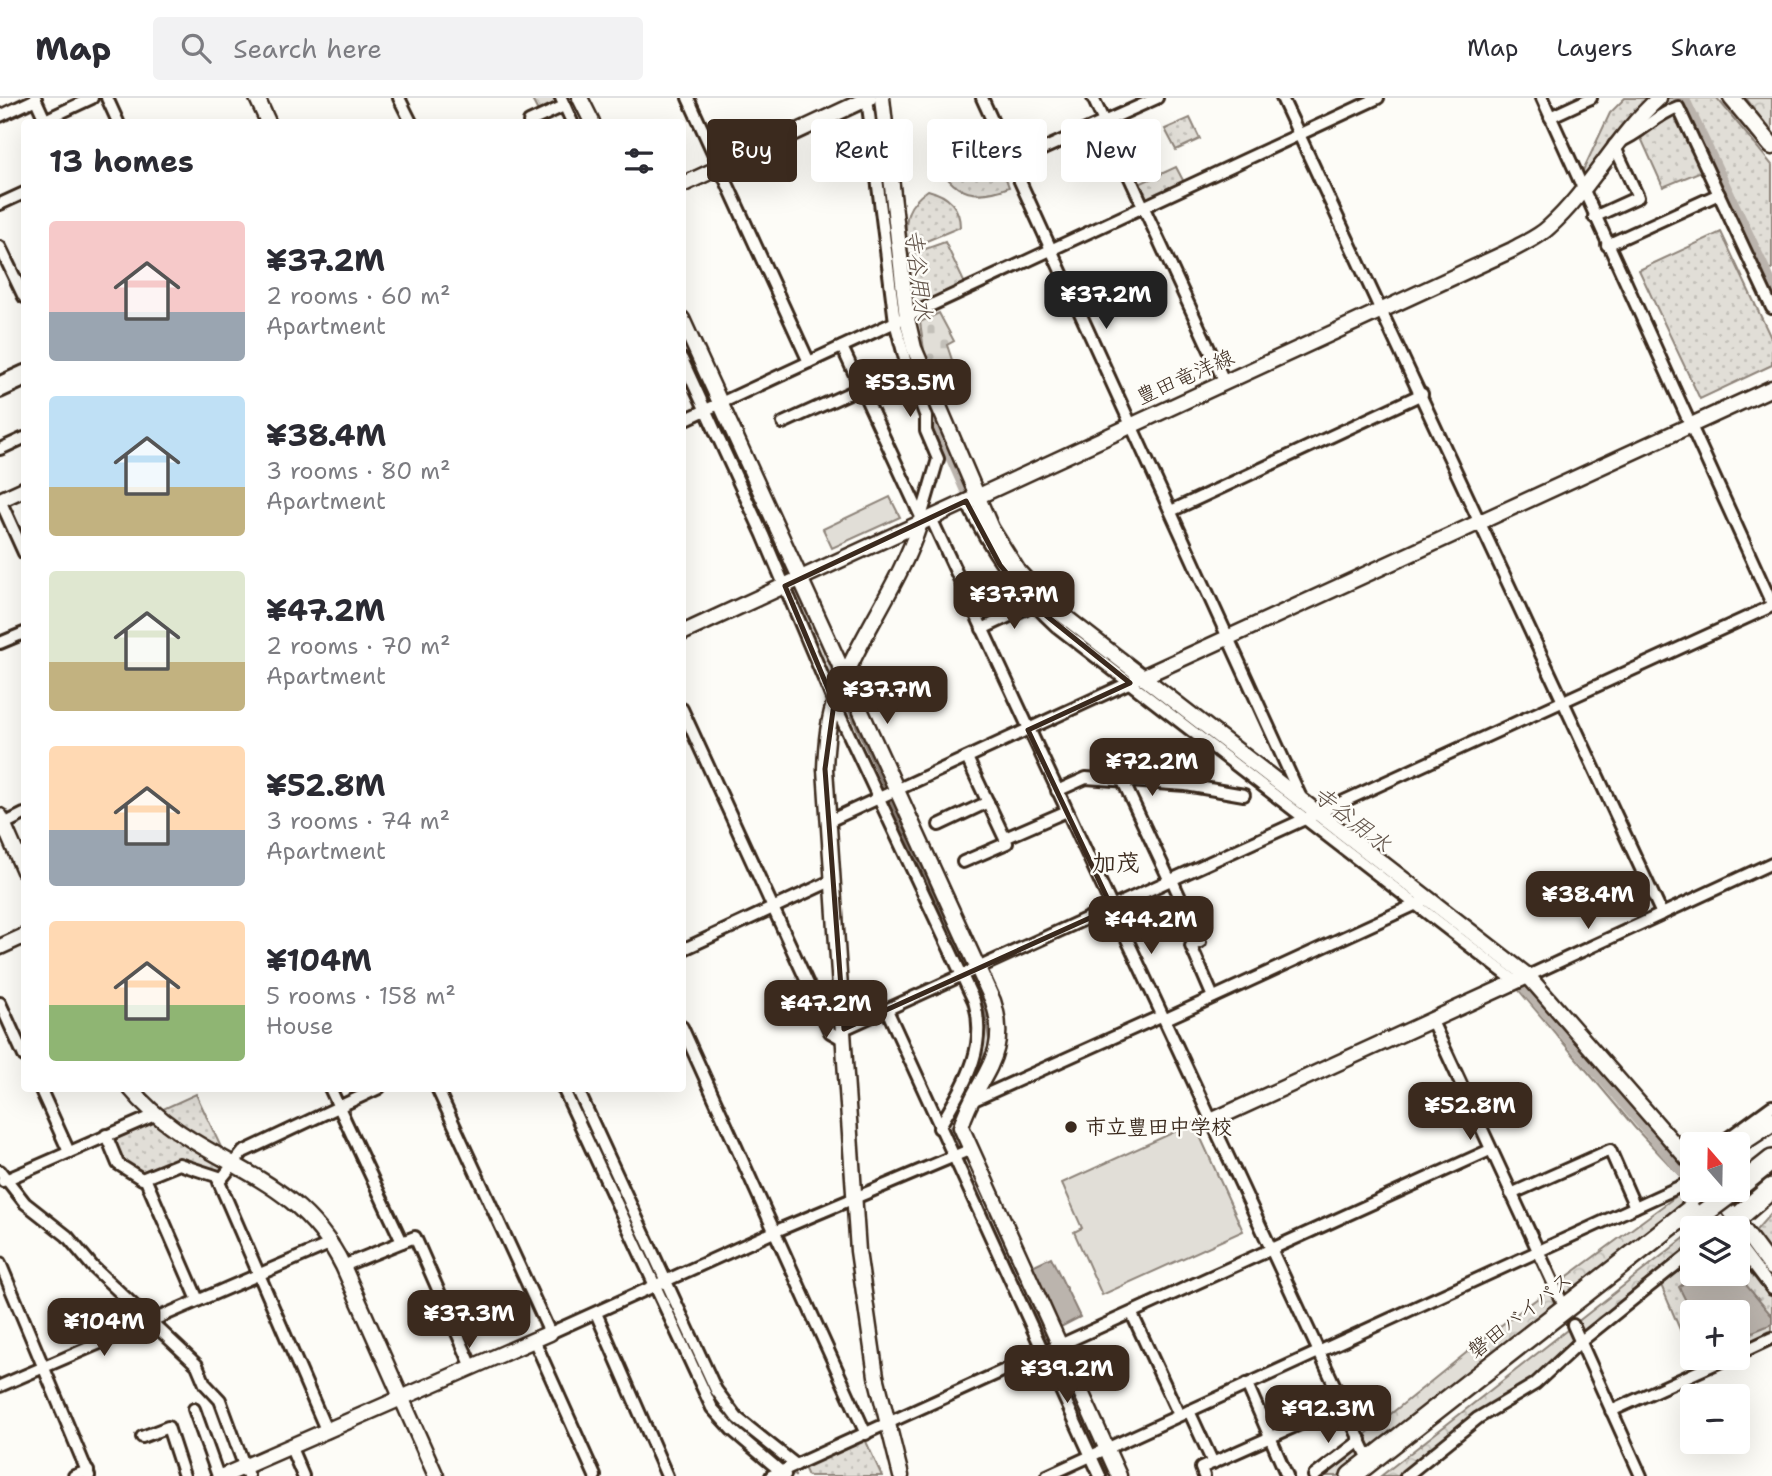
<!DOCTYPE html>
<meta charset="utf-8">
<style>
:root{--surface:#fff;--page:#f2f2f3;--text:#2b2b33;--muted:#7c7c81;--line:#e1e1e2;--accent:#3b2a1e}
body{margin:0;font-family:"Shantell Sans","Klee One",sans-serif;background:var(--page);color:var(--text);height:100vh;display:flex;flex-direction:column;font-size:26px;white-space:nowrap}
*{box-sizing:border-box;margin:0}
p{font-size:23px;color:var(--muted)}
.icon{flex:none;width:38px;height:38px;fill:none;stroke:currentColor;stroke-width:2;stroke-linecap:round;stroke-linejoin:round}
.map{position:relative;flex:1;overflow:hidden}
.drawer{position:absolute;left:21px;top:21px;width:665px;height:973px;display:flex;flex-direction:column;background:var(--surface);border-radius:7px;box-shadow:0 7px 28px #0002}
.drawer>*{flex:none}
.banner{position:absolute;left:707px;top:21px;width:665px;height:63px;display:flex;gap:14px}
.needle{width:46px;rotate:340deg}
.controls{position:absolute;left:1680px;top:1034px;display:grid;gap:14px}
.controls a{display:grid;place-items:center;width:70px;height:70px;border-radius:7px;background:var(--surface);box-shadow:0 7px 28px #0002;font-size:35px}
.price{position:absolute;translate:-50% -60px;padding:0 16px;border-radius:14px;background:var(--accent);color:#fff;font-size:23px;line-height:46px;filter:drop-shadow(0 2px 4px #0008)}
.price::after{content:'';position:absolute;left:50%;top:42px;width:21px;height:16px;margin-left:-10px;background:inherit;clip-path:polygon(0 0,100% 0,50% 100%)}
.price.current{background:#222;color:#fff}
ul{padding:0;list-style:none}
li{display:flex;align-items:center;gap:21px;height:175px;padding:0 28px}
li span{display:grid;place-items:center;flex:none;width:196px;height:140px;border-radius:7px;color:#555}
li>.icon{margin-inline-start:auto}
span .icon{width:84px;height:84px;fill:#fffc;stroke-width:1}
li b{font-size:30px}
h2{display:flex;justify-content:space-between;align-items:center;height:84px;padding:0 28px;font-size:30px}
.pill{padding:0 24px;border-radius:7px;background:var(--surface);box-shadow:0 7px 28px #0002;font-size:24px;line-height:63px}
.pill.current{background:var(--accent);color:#fff}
header{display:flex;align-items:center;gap:42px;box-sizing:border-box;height:98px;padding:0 35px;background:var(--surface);border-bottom:2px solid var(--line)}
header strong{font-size:33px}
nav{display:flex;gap:38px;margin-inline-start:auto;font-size:24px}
.search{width:490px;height:63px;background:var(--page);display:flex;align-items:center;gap:18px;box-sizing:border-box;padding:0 24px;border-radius:7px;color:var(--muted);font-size:26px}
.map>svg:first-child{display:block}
.grass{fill:url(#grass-dots);stroke:#8e847a;stroke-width:2}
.forest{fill:url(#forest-crowns);stroke:#8e847a;stroke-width:2}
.cemetery{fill:url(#cemetery-stones);stroke:#8e847a;stroke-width:2}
.garden{fill:#e1ded7;stroke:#8e847a;stroke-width:2}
.water{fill:#bbb4ad;stroke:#887d74;stroke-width:2}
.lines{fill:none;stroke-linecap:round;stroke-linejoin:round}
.stream{stroke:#887d74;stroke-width:2.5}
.river{stroke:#bbb4ad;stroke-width:16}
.street-casing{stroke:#3b2a1e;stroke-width:16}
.secondary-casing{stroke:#3b2a1e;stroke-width:19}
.primary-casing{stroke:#3b2a1e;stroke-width:21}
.highway-casing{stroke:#3b2a1e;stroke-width:24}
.street{stroke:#fdfcf7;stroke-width:10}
.secondary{stroke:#fdfcf7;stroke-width:14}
.primary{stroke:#fdfcf7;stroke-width:16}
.highway{stroke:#fdfcf7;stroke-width:19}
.highway-bridge-casing{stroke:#3b2a1e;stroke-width:24;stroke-linecap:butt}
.highway-bridge{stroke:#fdfcf7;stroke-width:19}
.marked{fill:none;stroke:#3b2a1e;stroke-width:5;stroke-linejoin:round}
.poi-dot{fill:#3b2a1e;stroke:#fdfcf7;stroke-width:2.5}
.labels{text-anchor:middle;stroke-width:5;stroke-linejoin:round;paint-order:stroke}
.street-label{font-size:21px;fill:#3b2a1e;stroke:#fdfcf7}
.poi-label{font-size:21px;font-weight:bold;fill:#3b2a1e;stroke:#fdfcf7;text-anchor:start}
.water-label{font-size:23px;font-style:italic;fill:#615349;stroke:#fdfcf7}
.quarter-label{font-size:24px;font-weight:bold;fill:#3b2a1e;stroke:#fdfcf7}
</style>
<header>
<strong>Map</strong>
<div class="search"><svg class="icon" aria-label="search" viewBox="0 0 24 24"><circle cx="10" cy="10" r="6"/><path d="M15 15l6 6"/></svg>Search here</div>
<nav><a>Map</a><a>Layers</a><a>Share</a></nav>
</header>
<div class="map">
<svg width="1772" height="1378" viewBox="0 0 1772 1378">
<defs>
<pattern id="grass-dots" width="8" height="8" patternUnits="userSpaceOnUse" patternTransform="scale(1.75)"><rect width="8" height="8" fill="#e1ded7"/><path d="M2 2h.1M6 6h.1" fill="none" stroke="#c2bfb8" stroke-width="1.8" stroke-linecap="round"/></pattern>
<pattern id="forest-crowns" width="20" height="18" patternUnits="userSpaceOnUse" patternTransform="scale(1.75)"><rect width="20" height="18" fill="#e1ded7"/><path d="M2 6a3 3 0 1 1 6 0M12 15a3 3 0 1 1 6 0" fill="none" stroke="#c2bfb8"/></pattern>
<pattern id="cemetery-stones" width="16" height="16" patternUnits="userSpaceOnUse" patternTransform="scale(1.75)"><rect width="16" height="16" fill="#e1ded7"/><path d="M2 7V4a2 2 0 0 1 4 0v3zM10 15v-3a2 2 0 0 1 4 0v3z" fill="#c2bfb8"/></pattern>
</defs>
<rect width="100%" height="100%" fill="#fdfcf7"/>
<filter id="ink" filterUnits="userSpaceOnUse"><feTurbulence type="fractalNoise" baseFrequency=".0143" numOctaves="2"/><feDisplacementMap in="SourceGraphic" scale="14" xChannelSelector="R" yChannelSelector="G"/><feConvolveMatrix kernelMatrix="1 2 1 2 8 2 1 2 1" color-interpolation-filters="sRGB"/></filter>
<g filter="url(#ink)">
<g class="grass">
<path d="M869 0H882L916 255 1019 473 1528 878 1692 1068 1681 1079 1635 1030 1512 884 1042 516 966 403 929 318 901 237Z"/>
<path d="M1625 0H1654L1643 5 1585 86 1578 83 1610 15Z"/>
<path d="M1667 0H1717L1772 67V172L1761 176 1678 2 1637 30Z"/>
<path d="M1678 16 1704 72 1663 89 1641 40 1658 25Z"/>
<path d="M1190 20 1200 41 1176 52 1165 31Z"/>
<path d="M995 51 1009 89C982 100 957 99 942 72Z"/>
<path d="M1176 69 1185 86 1146 102 1139 86Z"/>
<path d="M928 92C947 97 960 108 960 129L912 149 906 143C905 118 907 107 928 92Z"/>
<path d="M1721 134 1772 242V267L1700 301 1639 172Z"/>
<path d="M945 144 966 188 909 215 903 159Z"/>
<path d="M682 221 989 895 999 937 961 1029 1119 1378H1102L939 1030 974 963V903L683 263Z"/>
<path d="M196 996 227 1062 222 1080 175 1063 145 1080 118 1066 106 1037Z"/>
<path d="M1772 1114V1170L1750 1139Z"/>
<path d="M1738 1147 1772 1196V1240L1738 1256V1214H1692V1260H1728L1698 1274 1661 1187 1692 1163V1176H1738Z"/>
<path d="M863 1337 882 1378H808L802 1365Z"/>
</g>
<g class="forest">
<path d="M531 0H561L562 3 540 17Z"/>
<path d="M1746 0H1772V35Z"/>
<path d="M1690 1088 1698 1097 1338 1378H1314L1492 1234Z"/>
<path d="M1692 1134V1157L1535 1286 1467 1324 1399 1378H1381Z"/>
</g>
<path class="cemetery" d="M939 215 954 243 947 247 954 268 947 273 953 290 940 297 925 259 920 224Z"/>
<g class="garden">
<path d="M890 399 900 419 832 450 823 431Z"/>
<path d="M1194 1025 1243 1133 1102 1197 1074 1134 1082 1130 1062 1085Z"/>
</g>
<g class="water">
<path d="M1051 1159 1080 1219 1059 1230 1030 1169Z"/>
<path d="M1696 1176H1737L1772 1218V1226L1738 1240V1214L1692 1215 1679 1189Z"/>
</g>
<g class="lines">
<g class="stream">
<path d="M572 0 583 24"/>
<path d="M682 242 711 306"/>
<path d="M714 312 755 398"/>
<path d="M806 509 837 584"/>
<path d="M842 596 885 692"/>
<path d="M888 698 967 871"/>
<path d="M571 990 639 1140"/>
<path d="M959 1052 951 1031 990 946 984 907 970 877"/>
<path d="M961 1058 1049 1249"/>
<path d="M1052 1255 1095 1351"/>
<path d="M731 1324 785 1368"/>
<path d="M1098 1357 1108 1378"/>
<path d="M790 1373 795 1378"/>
</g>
<g class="river">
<path d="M873 0 896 185"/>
<path d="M1681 0 1772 193"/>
<path d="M907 252 967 390"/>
<path d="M1509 872 1524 885 1692 1081"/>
<path d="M1738 1138 1772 1182"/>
</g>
<defs>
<g id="street">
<path d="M35 0 45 22 92 0"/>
<path d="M107 0 118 24"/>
<path d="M399 0 411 24"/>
<path d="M561 0 572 24"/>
<path d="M688 0 809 264"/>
<path d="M867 0 895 224 907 269 926 319V333L938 361 921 419"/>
<path d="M982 0 1302 702"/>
<path d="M1093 0 1225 285"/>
<path d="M1282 0 1662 816"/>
<path d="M1542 0 1772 506"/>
<path d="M0 18 36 1"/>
<path d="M1550 19 1591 0"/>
<path d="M529 24 564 8"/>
<path d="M1619 44C1641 36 1655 17 1678 9L1772 210"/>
<path d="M1012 65 1157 0"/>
<path d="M0 106 24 95"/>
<path d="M1594 119 1638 99 1614 47"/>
<path d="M1607 147 1719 96"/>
<path d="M0 149 24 199"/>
<path d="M842 249 922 421"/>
<path d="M682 261 763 437 834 605 974 903C989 952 962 989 939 1030"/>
<path d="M0 284 24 273"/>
<path d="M0 294 24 283"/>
<path d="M682 323 1378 0"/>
<path d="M783 325 907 269"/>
<path d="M0 351 24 340"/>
<path d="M0 402 24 455"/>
<path d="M966 403C990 452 1016 491 1056 528L1515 883"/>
<path d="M1171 413 1422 296"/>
<path d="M931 420 1366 1355"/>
<path d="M982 531 1033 507"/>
<path d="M0 545 24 535"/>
<path d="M682 611 830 934 844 942"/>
<path d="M1123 683 1170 783"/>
<path d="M1057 693 1086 680 1186 687 1244 697"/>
<path d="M829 723 1135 582"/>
<path d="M939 727 988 704"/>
<path d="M0 728 24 716"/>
<path d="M1005 740 1067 713"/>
<path d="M963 764 1007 745 967 660"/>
<path d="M1172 782 1200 844 1191 848 1213 899"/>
<path d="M682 852 833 782"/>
<path d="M1528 878 1772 765"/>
<path d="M0 905 24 958"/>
<path d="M887 912 1100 1378"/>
<path d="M1166 921 1421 804"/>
<path d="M1431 921 1560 1200"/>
<path d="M682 929 866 1336"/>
<path d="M844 931 1772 508"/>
<path d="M40 990 69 1054"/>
<path d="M330 990 402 1144 343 1168"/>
<path d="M437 990 550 1235 776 1133 969 1052"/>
<path d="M563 990 712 1310 732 1332 785 1377"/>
<path d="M577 990 716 1292 737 1320 796 1367"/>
<path d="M974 1002 1161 918"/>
<path d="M106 1037 118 1066 142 1081 179 1066 222 1080"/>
<path d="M1720 1046 1772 1008"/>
<path d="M0 1073 25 1105 67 1138 93 1169 197 1267 205 1286 220 1302 248 1378"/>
<path d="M145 1080 198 1202"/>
<path d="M3 1083 157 1016"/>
<path d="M1694 1092 1726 1130"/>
<path d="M1511 1096 1610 1052 1635 1109"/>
<path d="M402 1144 415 1139 472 1269"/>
<path d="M1738 1146 1772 1191"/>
<path d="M0 1165 89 1378"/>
<path d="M596 1215 667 1378"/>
<path d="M1132 1216 1179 1317"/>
<path d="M1573 1227 1641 1378"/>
<path d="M534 1242 595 1378"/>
<path d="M1738 1256 1772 1240"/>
<path d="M1247 1286 1287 1378"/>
<path d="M0 1288 332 1145"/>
<path d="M194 1311 218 1378"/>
<path d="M1189 1313 1213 1365"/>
<path d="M1611 1313 1728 1260"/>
<path d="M327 1334 219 1084 243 1054 379 990"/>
<path d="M142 1339 168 1329 184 1378"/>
<path d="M291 1350 303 1378"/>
<path d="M74 1378 88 1373"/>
<path d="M771 1378 1490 1052"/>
<path d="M1047 1378 1692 1083"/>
<path d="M1204 1378 1201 1370 1345 1306"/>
<path d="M1314 1378 1361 1342"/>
<path d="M1406 1378 1478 1320 1535 1286 1580 1244 1692 1154"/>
</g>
<g id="secondary">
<path d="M257 0 268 24"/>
<path d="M580 0 592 24"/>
<path d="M882 0 907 220 914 250 991 430 1018 473 1050 507 1528 878 1692 1066"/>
<path d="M682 87 869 0"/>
<path d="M682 221 993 903C1012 962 975 979 961 1029L1119 1378"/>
<path d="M0 402 24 391"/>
<path d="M682 535 1512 152C1524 145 1539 139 1549 129 1591 91 1616 38 1659 0"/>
<path d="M1142 579 1772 290"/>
<path d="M0 718 24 773"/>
<path d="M0 849 24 838"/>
<path d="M130 990C195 1069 294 1068 343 1168L436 1378"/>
<path d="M1213 1022 1528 878"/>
<path d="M1714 1092 1772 1170"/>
<path d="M223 1378 550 1235"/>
<path d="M901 1378 876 1278 858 1153 825 671C826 646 828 621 837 597 860 537 900 486 920 425"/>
</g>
<path id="primary" d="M1732 0 1772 48"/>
<g id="highway">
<path d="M1737 1046 1772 1023"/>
<path d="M1738 1089 1772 1062"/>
<path d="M1736 1121 1772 1090"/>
<path d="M1351 1378 1697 1107"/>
</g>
</defs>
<use href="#street" class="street-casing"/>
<use href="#secondary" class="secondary-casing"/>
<use href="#primary" class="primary-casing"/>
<use href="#highway" class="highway-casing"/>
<use href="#street" class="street"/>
<use href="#secondary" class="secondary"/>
<use href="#primary" class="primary"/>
<use href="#highway" class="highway"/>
<defs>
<path id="highway-bridge" d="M1704 1115 1732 1094"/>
</defs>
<use href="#highway-bridge" class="highway-bridge-casing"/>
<use href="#highway-bridge" class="highway-bridge"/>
</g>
</g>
<path class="marked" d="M966 403 1000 467 1033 507 1130 585 1028 632 1112 810 844 931 825 671 834 605 785 488Z"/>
<circle class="poi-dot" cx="1071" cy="1029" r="7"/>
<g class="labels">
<g class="street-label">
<text transform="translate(1185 279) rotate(-24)" y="7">豊田竜洋線</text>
<text transform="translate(1520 1217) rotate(-38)" y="7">磐田バイパス</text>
</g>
<g class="poi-label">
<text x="1085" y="1036">市立豊田中学校</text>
</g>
<g class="water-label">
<text transform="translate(919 177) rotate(83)" y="8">寺谷用水</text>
<text transform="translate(1352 721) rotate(38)" y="8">寺谷用水</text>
</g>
<g class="quarter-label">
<text x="1116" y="773">加茂</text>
</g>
</g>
</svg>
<div class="controls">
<a><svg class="needle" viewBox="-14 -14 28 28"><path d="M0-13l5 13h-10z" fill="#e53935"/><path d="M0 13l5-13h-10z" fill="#7c7c81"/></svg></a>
<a><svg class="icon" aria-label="layers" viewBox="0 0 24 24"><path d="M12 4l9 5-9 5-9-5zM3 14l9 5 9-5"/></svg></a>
<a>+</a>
<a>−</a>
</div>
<b class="price current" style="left:1106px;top:233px">¥37.2M</b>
<b class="price" style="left:910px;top:321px">¥53.5M</b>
<b class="price" style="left:1014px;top:533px">¥37.7M</b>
<b class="price" style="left:887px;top:628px">¥37.7M</b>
<b class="price" style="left:1152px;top:700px">¥72.2M</b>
<b class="price" style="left:1588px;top:833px">¥38.4M</b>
<b class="price" style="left:1151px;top:858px">¥44.2M</b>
<b class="price" style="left:826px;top:942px">¥47.2M</b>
<b class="price" style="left:1470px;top:1044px">¥52.8M</b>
<b class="price" style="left:469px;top:1252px">¥37.3M</b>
<b class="price" style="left:104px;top:1260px">¥104M</b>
<b class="price" style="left:1067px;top:1307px">¥39.2M</b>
<b class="price" style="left:1328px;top:1347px">¥92.3M</b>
<div class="banner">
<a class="pill current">Buy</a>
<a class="pill">Rent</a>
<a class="pill">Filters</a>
<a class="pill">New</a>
</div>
<section class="drawer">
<h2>13 homes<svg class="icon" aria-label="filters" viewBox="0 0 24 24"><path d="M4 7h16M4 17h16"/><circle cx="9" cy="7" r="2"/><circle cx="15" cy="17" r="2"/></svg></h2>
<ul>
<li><span style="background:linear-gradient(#f6c9c9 65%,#9aa5b1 0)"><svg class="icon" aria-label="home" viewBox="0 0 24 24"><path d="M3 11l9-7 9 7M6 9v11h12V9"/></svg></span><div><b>¥37.2M</b><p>2 rooms · 60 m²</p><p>Apartment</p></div></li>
<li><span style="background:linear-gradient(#bfe0f5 65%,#c2b280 0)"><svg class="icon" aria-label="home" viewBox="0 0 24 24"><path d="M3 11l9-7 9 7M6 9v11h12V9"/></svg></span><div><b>¥38.4M</b><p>3 rooms · 80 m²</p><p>Apartment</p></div></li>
<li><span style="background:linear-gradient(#dfe7d0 65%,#c2b280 0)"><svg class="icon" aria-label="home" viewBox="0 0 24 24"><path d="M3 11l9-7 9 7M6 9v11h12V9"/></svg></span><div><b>¥47.2M</b><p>2 rooms · 70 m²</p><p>Apartment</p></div></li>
<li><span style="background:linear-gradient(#ffd9b3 60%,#9aa5b1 0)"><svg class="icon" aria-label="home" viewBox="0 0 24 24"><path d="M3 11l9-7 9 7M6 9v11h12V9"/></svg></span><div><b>¥52.8M</b><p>3 rooms · 74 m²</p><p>Apartment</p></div></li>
<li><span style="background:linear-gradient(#ffd9b3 60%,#8fb573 0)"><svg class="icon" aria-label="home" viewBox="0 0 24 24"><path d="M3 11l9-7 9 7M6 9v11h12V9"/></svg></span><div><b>¥104M</b><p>5 rooms · 158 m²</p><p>House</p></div></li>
</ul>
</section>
</div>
